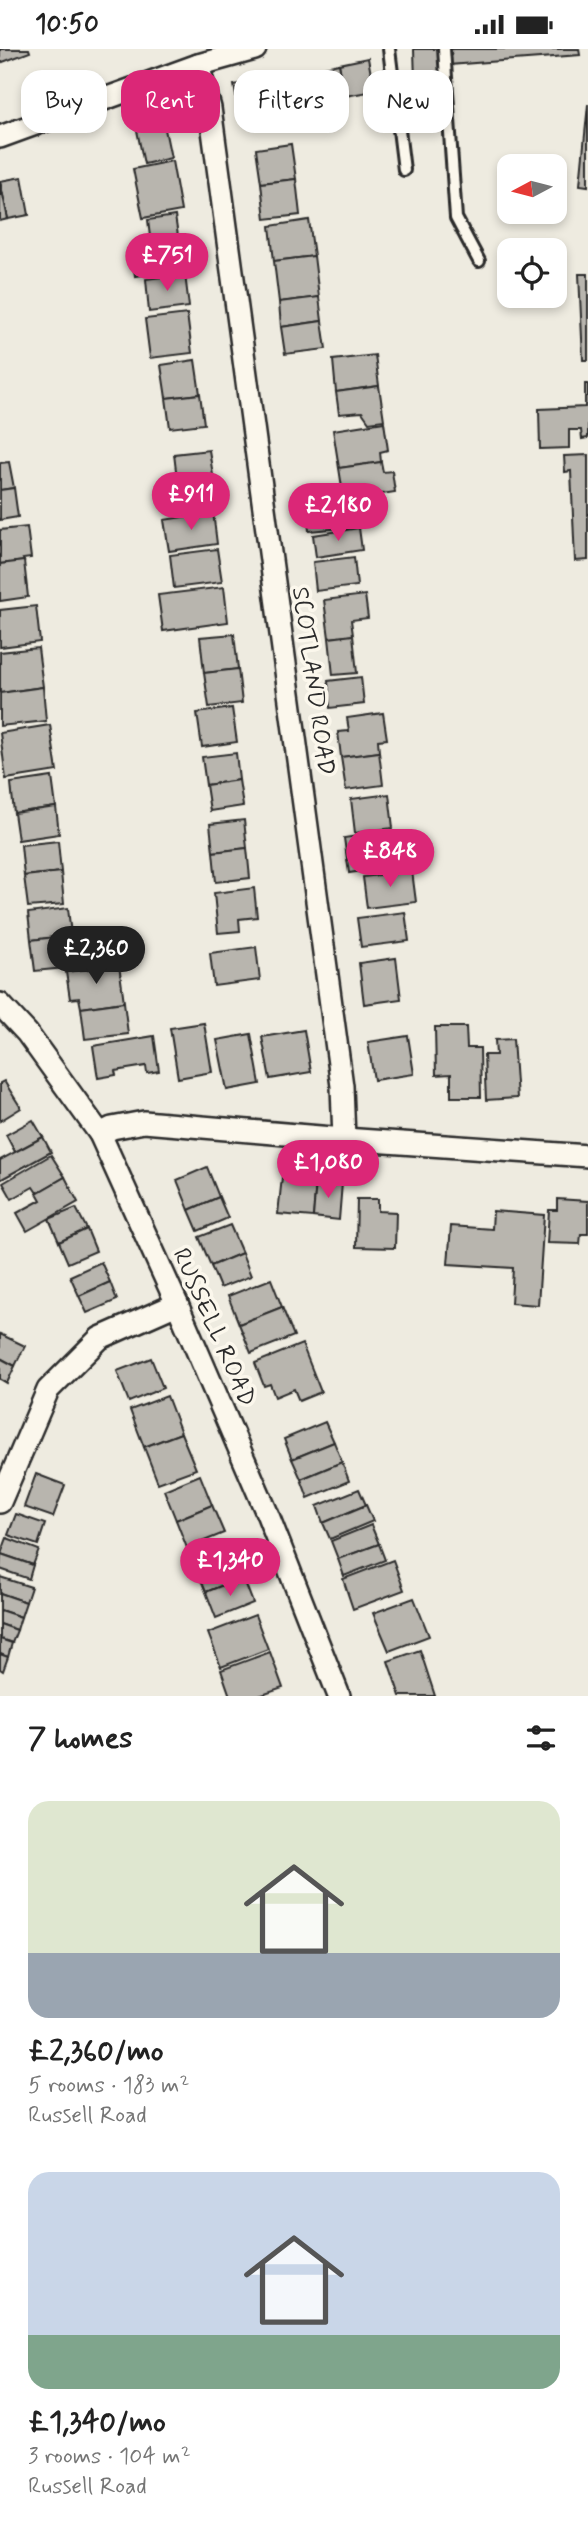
<!DOCTYPE html>
<meta charset="utf-8">
<style>
:root{--surface:#fff;--page:#f2f2f2;--text:#222;--muted:#767676;--accent:#db2777}
body{margin:0;font-family:Mynerve,sans-serif;background:var(--page);color:var(--text);height:100vh;display:flex;flex-direction:column;font-size:26px;white-space:nowrap}
*{box-sizing:border-box;margin:0}
p{font-size:23px;color:var(--muted)}
.icon{flex:none;width:38px;height:38px;fill:none;stroke:currentColor;stroke-width:2;stroke-linecap:round;stroke-linejoin:round}
.map{position:relative;height:1647px;overflow:hidden}
.drawer{display:flex;flex-direction:column;background:var(--surface);flex:1}
.drawer>*{flex:none}
.guide{position:absolute;left:21px;top:21px;width:546px;height:63px;display:flex;gap:14px}
.needle{width:46px;rotate:263deg}
.tools{position:absolute;left:497px;top:105px;display:grid;gap:14px}
.tools a{display:grid;place-items:center;width:70px;height:70px;border-radius:14px;background:var(--surface);box-shadow:0 4px 10px #0003;font-size:35px}
.price{position:absolute;translate:-50% -60px;padding:0 16px;border-radius:24px;background:var(--accent);color:#fff;font-size:23px;line-height:46px;filter:drop-shadow(0 2px 4px #0008)}
.price::after{content:'';position:absolute;left:50%;top:42px;width:21px;height:16px;margin-left:-10px;background:inherit;clip-path:polygon(0 0,100% 0,50% 100%)}
.price.active{background:#222;color:#fff}
ul{padding:0;list-style:none}
li{display:grid;align-content:center;gap:14px;height:371px;padding:0 28px}
li span{display:grid;place-items:center;height:217px;border-radius:21px;color:#555}
li>.icon{margin-inline-start:auto}
span .icon{width:126px;height:126px;fill:#fffc;stroke-width:1}
li b{font-size:30px}
h2{display:flex;justify-content:space-between;align-items:center;height:84px;padding:0 28px;font-size:30px}
.tag{padding:0 24px;border-radius:21px;background:var(--surface);box-shadow:0 4px 10px #0003;font-size:24px;line-height:63px}
.tag.active{background:var(--accent);color:#fff}
.status{display:flex;justify-content:space-between;align-items:center;height:49px;padding:0 35px;background:var(--surface);direction:ltr}
.status svg{height:19px;fill:currentColor}
.map>svg:first-child{display:block}
.building{fill:#b8b5ae;stroke:#2b2b2b;stroke-width:2}
.lines{fill:none;stroke-linecap:round;stroke-linejoin:round}
.service-casing{stroke:#2b2b2b;stroke-width:16}
.minor-casing{stroke:#2b2b2b;stroke-width:26}
.service{stroke:#fbf7ec;stroke-width:10}
.minor{stroke:#fbf7ec;stroke-width:21}
.labels{text-anchor:middle;stroke-width:7;stroke-linejoin:round;paint-order:stroke}
.street-label{font-size:24px;fill:#2b2b2b;stroke:#fbf7ec}
</style>
<div class="status"><b>10:50</b><svg viewBox="0 0 49 12"><path d="M0 12V9h3v3zM5 12V6h3v6zM10 12V3h3v9zM15 12V0h3v12zM26 1h20v11H26zM47 4h2v5h-2z"/></svg></div>
<div class="map">
<svg width="588" height="1647" viewBox="0 0 588 1647">
<rect width="100%" height="100%" fill="#eeebe0"/>
<filter id="ink" filterUnits="userSpaceOnUse"><feTurbulence type="fractalNoise" baseFrequency=".0143" numOctaves="2"/><feDisplacementMap in="SourceGraphic" scale="14" xChannelSelector="R" yChannelSelector="G"/><feConvolveMatrix kernelMatrix="1 2 1 2 8 2 1 2 1" color-interpolation-filters="sRGB"/></filter>
<g filter="url(#ink)">
<g class="building">
<path d="M0 0H29L30 3 0 14Z"/>
<path d="M414 0H579L580 6 449 16 453 31 415 32Z"/>
<path d="M368 9 374 42 345 47 339 15Z"/>
<path d="M339 15 345 47 311 54 305 22Z"/>
<path d="M305 22 311 54 275 61 269 29Z"/>
<path d="M269 29 275 61 240 68 234 36Z"/>
<path d="M588 55V137L580 136Z"/>
<path d="M161 61 171 109 144 115 134 67Z"/>
<path d="M291 95 296 130 261 134 256 100Z"/>
<path d="M172 112 181 162 143 169 133 120Z"/>
<path d="M22 128 29 166 8 170 0 132Z"/>
<path d="M296 130 300 166 265 170 261 134Z"/>
<path d="M0 132 8 170 0 172Z"/>
<path d="M175 167 183 220 135 227 131 199 151 196 148 171Z"/>
<path d="M309 171 314 207 274 212 270 177Z"/>
<path d="M314 207 319 248 279 253 274 212Z"/>
<path d="M185 225 189 258 149 263 146 230Z"/>
<path d="M579 225H588V311H583Z"/>
<path d="M319 248 322 272 281 278 279 253Z"/>
<path d="M187 265 192 304 150 309 145 270Z"/>
<path d="M322 272 326 300 285 305 281 278Z"/>
<path d="M375 306 379 337 336 343 333 311Z"/>
<path d="M195 311 200 345 166 349 161 316Z"/>
<path d="M585 335H588V389L582 390 581 381H569V399L540 400 539 360 585 358Z"/>
<path d="M379 337 384 371 369 373 362 363 339 365 336 343Z"/>
<path d="M200 345 204 375 170 379 166 349Z"/>
<path d="M384 373 388 401 380 403 381 413 339 419 333 381Z"/>
<path d="M209 401 213 426 177 430 174 405Z"/>
<path d="M588 406V511L575 512 571 422 565 423 564 407Z"/>
<path d="M9 413 14 439 0 441V414Z"/>
<path d="M381 413 383 423 392 422 395 443 344 451 339 419Z"/>
<path d="M213 426 217 457 181 462 177 430Z"/>
<path d="M14 439 18 468 0 471V441Z"/>
<path d="M333 447 337 456 352 455 354 478 309 482 306 450Z"/>
<path d="M213 463 217 495 169 502 164 471Z"/>
<path d="M27 478 31 509 23 510 24 512 0 515V481Z"/>
<path d="M359 479 362 501 316 508 313 486Z"/>
<path d="M217 500 222 533 174 539 170 506Z"/>
<path d="M354 508 357 537 316 542 313 513Z"/>
<path d="M24 512 28 548 0 552V515Z"/>
<path d="M224 538 228 573 163 582 158 546Z"/>
<path d="M365 546 368 569 351 571 353 586 329 589 324 551Z"/>
<path d="M36 557 40 593 0 598V561Z"/>
<path d="M234 585 238 620 204 624 200 588Z"/>
<path d="M353 586 357 624 333 626 329 589Z"/>
<path d="M38 599 43 638 0 644V603Z"/>
<path d="M238 620 242 654 209 658 204 624Z"/>
<path d="M361 628 364 655 330 659 328 632Z"/>
<path d="M43 638 46 672 0 677V644Z"/>
<path d="M232 659 237 693 202 698 197 664Z"/>
<path d="M383 664 387 690 378 691 379 703 341 708 338 683 349 682 347 669Z"/>
<path d="M50 676 57 722 6 730 0 684Z"/>
<path d="M379 703 383 736 346 741 341 708Z"/>
<path d="M236 704 239 731 206 736 202 708Z"/>
<path d="M52 728 56 758 14 764 11 734Z"/>
<path d="M239 731 243 757 210 762 206 736Z"/>
<path d="M389 745 393 779 355 784 351 750Z"/>
<path d="M56 758 59 785 18 791 14 764Z"/>
<path d="M244 771 247 799 213 803 210 775Z"/>
<path d="M391 782 396 817 349 824 344 789Z"/>
<path d="M58 792 61 823 24 827 21 796Z"/>
<path d="M247 799 250 829 216 833 213 803Z"/>
<path d="M412 822 416 853 367 859 363 828Z"/>
<path d="M61 823 64 855 28 858 24 827Z"/>
<path d="M254 839 257 868 239 870 240 882 218 884 214 844Z"/>
<path d="M68 859 71 886 31 891 28 864Z"/>
<path d="M405 863 409 892 361 898 357 869Z"/>
<path d="M71 886 75 918 35 922 31 891Z"/>
<path d="M256 898 260 931 214 937 210 904Z"/>
<path d="M396 909 401 950 364 955 359 914Z"/>
<path d="M119 916 124 953 81 959 79 949 70 950 66 923Z"/>
<path d="M124 953 128 985 85 990 81 959Z"/>
<path d="M204 974 212 1023 178 1029 170 979Z"/>
<path d="M435 978H466L467 999H480L481 1048H451V1025L436 1026Z"/>
<path d="M304 981 311 1023 270 1030 262 988Z"/>
<path d="M251 985 260 1035 227 1041 217 991Z"/>
<path d="M154 987 159 1022 147 1024 146 1017 115 1022 116 1026 98 1029 93 997Z"/>
<path d="M408 987 414 1025 374 1031 368 993Z"/>
<path d="M513 990 517 1049 486 1051 484 1006H496L495 991Z"/>
<path d="M4 1032 21 1059 0 1072V1034Z"/>
<path d="M33 1071 43 1088 15 1103 6 1086Z"/>
<path d="M43 1088 51 1103 0 1131V1111Z"/>
<path d="M51 1106 65 1128 37 1144 33 1138 12 1150 3 1134Z"/>
<path d="M207 1118 219 1148 189 1161 177 1131Z"/>
<path d="M65 1128 78 1153 27 1182 17 1164 41 1151 37 1144Z"/>
<path d="M282 1128 316 1132 313 1168 278 1165Z"/>
<path d="M316 1132 342 1134 339 1171 313 1168Z"/>
<path d="M219 1148 228 1169 198 1182 189 1161Z"/>
<path d="M357 1150H378V1162L396 1163 395 1199 356 1198Z"/>
<path d="M557 1150 588 1152V1185H581L580 1195 547 1194 549 1161H557Z"/>
<path d="M76 1159 87 1180 59 1193 49 1170Z"/>
<path d="M493 1162 544 1166 538 1256 511 1254 513 1219 448 1215 451 1177 492 1180Z"/>
<path d="M230 1176 242 1204 211 1217 199 1188Z"/>
<path d="M87 1180 96 1202 68 1214 59 1193Z"/>
<path d="M242 1204 251 1227 220 1239 211 1217Z"/>
<path d="M101 1213 110 1233 79 1247 70 1227Z"/>
<path d="M271 1230 282 1258 239 1275 228 1247Z"/>
<path d="M110 1233 117 1251 87 1264 79 1247Z"/>
<path d="M282 1258 294 1287 251 1304 239 1275Z"/>
<path d="M0 1285 25 1297 15 1317 0 1309Z"/>
<path d="M302 1295 321 1343 299 1352 294 1340 275 1348 270 1335 264 1337 255 1314Z"/>
<path d="M0 1309 15 1317 7 1334 0 1330Z"/>
<path d="M151 1309 163 1339 129 1353 117 1322Z"/>
<path d="M167 1347 181 1384 144 1398 130 1361Z"/>
<path d="M325 1373 334 1393 292 1410 284 1390Z"/>
<path d="M181 1384 196 1420 158 1434 144 1398Z"/>
<path d="M334 1393 342 1413 301 1430 292 1410Z"/>
<path d="M342 1413 349 1432 308 1449 301 1430Z"/>
<path d="M36 1425 65 1436 53 1468 24 1458Z"/>
<path d="M200 1426 212 1456 176 1471 164 1441Z"/>
<path d="M359 1440 366 1456 323 1474 317 1457Z"/>
<path d="M212 1456 224 1484 187 1499 176 1471Z"/>
<path d="M366 1456 373 1472 330 1490 323 1474Z"/>
<path d="M16 1465 45 1475 38 1496 8 1486Z"/>
<path d="M371 1476 379 1495 338 1510 331 1492Z"/>
<path d="M7 1489 39 1501 33 1516 1 1505Z"/>
<path d="M229 1495 243 1528 206 1543 192 1510Z"/>
<path d="M379 1495 385 1511 344 1527 338 1510Z"/>
<path d="M1 1505 33 1516 29 1530 0 1520Z"/>
<path d="M393 1511 404 1541 353 1560 343 1530Z"/>
<path d="M0 1528 31 1538 26 1553 0 1544Z"/>
<path d="M243 1528 253 1554 216 1569 206 1543Z"/>
<path d="M0 1544 26 1553 21 1568 0 1561Z"/>
<path d="M414 1549 429 1587 389 1602 373 1564Z"/>
<path d="M0 1561 21 1568 17 1581 0 1575Z"/>
<path d="M255 1566 268 1600 221 1618 208 1584Z"/>
<path d="M0 1575 17 1581 12 1594 0 1590Z"/>
<path d="M0 1590 12 1594 8 1608 0 1605Z"/>
<path d="M420 1601 435 1647H400L388 1612Z"/>
<path d="M270 1603 283 1639 259 1647H230L221 1621Z"/>
<path d="M0 1605 8 1608 3 1622 0 1620Z"/>
</g>
<g class="lines">
<defs>
<g id="service">
<path d="M389 0 404 121"/>
<path d="M444 0 456 169 479 212"/>
</g>
<g id="minor">
<path d="M198 16 210 59 342 1037 344 1090"/>
<path d="M0 88 198 16 255 0"/>
<path d="M0 955 27 984 100 1085 177 1255 267 1464 339 1647"/>
<path d="M100 1085 112 1079 144 1073 344 1090 588 1107"/>
<path d="M0 1453 48 1341 100 1289 177 1255"/>
</g>
</defs>
<use href="#service" class="service-casing"/>
<use href="#minor" class="minor-casing"/>
<use href="#service" class="service"/>
<use href="#minor" class="minor"/>
</g>
</g>
<g class="labels">
<g class="street-label">
<text transform="translate(314 632) rotate(82)" y="8">SCOTLAND ROAD</text>
<text transform="translate(215 1278) rotate(66)" y="8">RUSSELL ROAD</text>
</g>
</g>
</svg>
<div class="tools">
<a><svg class="needle" viewBox="-14 -14 28 28"><path d="M0-13l5 13h-10z" fill="#e53935"/><path d="M0 13l5-13h-10z" fill="#767676"/></svg></a>
<a><svg class="icon" aria-label="locate" viewBox="0 0 24 24"><circle cx="12" cy="12" r="6"/><path d="M12 2v4M12 18v4M2 12h4M18 12h4"/></svg></a>
</div>
<b class="price" style="left:167px;top:244px">£751</b>
<b class="price" style="left:191px;top:483px">£911</b>
<b class="price" style="left:338px;top:494px">£2,180</b>
<b class="price" style="left:390px;top:840px">£848</b>
<b class="price active" style="left:96px;top:937px">£2,360</b>
<b class="price" style="left:328px;top:1151px">£1,080</b>
<b class="price" style="left:230px;top:1549px">£1,340</b>
<div class="guide">
<a class="tag">Buy</a>
<a class="tag active">Rent</a>
<a class="tag">Filters</a>
<a class="tag">New</a>
</div>
</div>
<section class="drawer">
<h2>7 homes<svg class="icon" aria-label="filters" viewBox="0 0 24 24"><path d="M4 7h16M4 17h16"/><circle cx="9" cy="7" r="2"/><circle cx="15" cy="17" r="2"/></svg></h2>
<ul>
<li><span style="background:linear-gradient(#dfe7d0 70%,#9aa5b1 0)"><svg class="icon" aria-label="home" viewBox="0 0 24 24"><path d="M3 11l9-7 9 7M6 9v11h12V9"/></svg></span><div><b>£2,360/mo</b><p>5 rooms · 183 m²</p><p>Russell Road</p></div></li>
<li><span style="background:linear-gradient(#c9d6e8 75%,#7fa58c 0)"><svg class="icon" aria-label="home" viewBox="0 0 24 24"><path d="M3 11l9-7 9 7M6 9v11h12V9"/></svg></span><div><b>£1,340/mo</b><p>3 rooms · 104 m²</p><p>Russell Road</p></div></li>
</ul>
</section>
